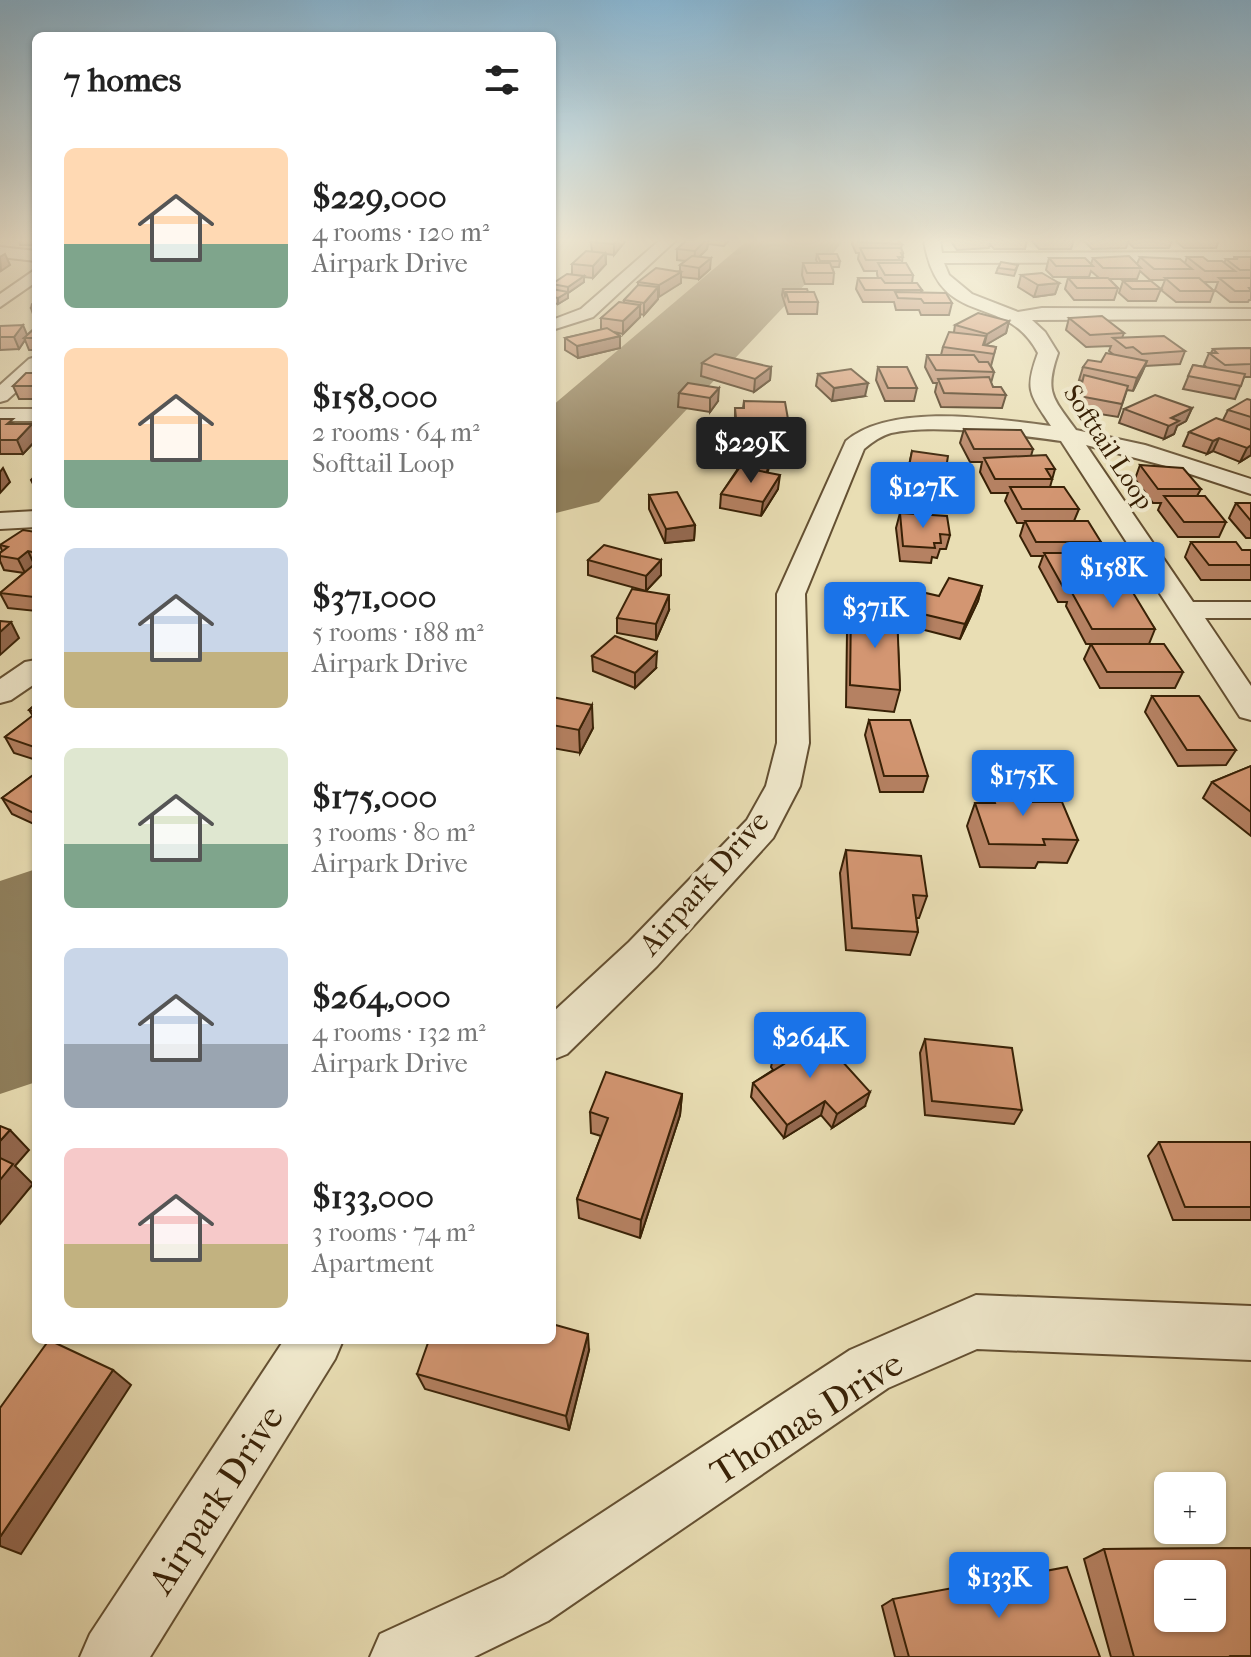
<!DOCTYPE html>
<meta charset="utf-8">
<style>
:root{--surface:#fff;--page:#f2f2f2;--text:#222;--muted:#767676;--accent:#1a73e8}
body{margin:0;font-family:"IM FELL French Canon",serif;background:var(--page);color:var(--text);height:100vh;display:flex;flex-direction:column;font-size:30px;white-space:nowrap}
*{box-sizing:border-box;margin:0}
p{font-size:26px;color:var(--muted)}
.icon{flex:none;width:44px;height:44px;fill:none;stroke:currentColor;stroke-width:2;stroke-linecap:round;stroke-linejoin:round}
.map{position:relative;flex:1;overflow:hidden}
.side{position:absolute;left:32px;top:32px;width:524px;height:1312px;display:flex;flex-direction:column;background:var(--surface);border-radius:12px;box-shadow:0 2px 6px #0004}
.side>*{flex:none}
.tools{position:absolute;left:1154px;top:1472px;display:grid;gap:16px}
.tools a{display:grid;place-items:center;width:72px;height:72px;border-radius:12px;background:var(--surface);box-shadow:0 2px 6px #0004;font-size:40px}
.price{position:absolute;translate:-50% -68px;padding:0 18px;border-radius:8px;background:var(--accent);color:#fff;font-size:26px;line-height:52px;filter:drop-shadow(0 2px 4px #0008)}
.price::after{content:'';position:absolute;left:50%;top:48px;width:24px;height:18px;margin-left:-12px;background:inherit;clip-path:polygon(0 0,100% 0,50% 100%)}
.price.current{background:#222;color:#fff}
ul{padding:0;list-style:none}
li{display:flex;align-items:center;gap:24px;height:200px;padding:0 32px}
li span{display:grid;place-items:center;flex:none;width:224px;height:160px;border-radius:12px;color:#555}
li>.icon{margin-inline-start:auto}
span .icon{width:96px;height:96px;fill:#fffc;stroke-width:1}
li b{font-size:34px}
h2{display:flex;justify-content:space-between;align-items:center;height:96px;padding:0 32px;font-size:34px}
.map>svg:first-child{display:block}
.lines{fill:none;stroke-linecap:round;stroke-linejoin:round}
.runway{fill:#90805d;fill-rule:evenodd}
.minor-casing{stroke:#645032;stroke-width:4}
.minor{fill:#f1eace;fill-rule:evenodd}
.wall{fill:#b58162;stroke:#382106;stroke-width:2}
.shaded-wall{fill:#946950;stroke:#382106;stroke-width:2}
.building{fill:#d39672;stroke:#382106;stroke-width:2;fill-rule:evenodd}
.labels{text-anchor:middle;stroke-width:8;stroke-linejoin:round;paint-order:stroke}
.far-street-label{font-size:26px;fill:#382106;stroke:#f1eace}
.street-label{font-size:30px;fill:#382106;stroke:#f1eace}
.near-street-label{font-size:36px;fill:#382106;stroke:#f1eace}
</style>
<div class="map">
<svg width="1251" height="1657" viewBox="0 0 1251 1657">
<rect width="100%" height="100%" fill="#e9deb4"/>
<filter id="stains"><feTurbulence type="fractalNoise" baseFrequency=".0025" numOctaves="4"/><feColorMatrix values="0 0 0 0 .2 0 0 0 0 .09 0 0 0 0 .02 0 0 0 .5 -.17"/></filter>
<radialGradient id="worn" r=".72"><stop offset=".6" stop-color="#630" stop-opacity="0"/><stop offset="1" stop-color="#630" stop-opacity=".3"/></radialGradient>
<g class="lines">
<g class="runway">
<path d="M748 240H843L830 258 599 502 552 514V406Z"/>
<path d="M36 869V1082L0 1094V881Z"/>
</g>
<defs>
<g id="minor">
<path d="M660 240H676L593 317 552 330V320L581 309Z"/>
<path d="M924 240H940L942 253 1251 252V262L944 263 949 275 972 294 1018 312 1042 308 1251 309V319L1032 320 1045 332 1058 353C1044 393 1053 398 1076 430L1145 445 1251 479V494L1166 466 1086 445 1193 602H1251V618H1205L1251 686V720L1240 717 1061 441C1017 435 933 423 891 433 881 436 872 442 864 449L805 594 809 743 800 786 773 838 657 966 567 1054 552 1060V1013L629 942 747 820 766 786 777 743V594L846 441C892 402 995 419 1051 426 1030 394 1024 391 1038 353 1005 290 938 332 924 240Z"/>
<path d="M0 247 36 251V261L0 257Z"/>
<path d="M36 269V282L0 307V294Z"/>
<path d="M36 357V374L7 400 0 402V385L29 359Z"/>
<rect x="0" y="409" width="36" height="12"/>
<path d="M36 511V527L0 529V513Z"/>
<path d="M36 660V683L11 700 0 703V679L25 662Z"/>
<path d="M976 1295 1251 1306V1360L977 1349 888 1388 548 1621 474 1657H370L380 1634 504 1577 850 1350Z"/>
<path d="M284 1340H343L335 1359 150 1657H80L90 1634Z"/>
</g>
</defs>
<use href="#minor" class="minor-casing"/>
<use href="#minor" class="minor"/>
</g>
<g class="wall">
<path d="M19 240H36V245H20Z"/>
<path d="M625 240 614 255 606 254V264L593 278 584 277V282L568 293V298L558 304 552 303V284L572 274V264L592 252 591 242Z"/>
<path d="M687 240H729L724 246 708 244 707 249 699 257 710 269 699 279 681 277V283L658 296V299L644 315 640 314V317L623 334 614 332 620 336V348L578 358 565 350V338L601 330V318L624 303V300L638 286V282L680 271V265L686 261 677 260V249Z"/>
<path d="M852 240H899L902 244 901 249 903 253 902 263 913 275 912 283 922 290 921 292 952 303 949 315H921L919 310H896L894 302H863L856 289 858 278H878L877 274V271H864L858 259 859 253H856L852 244Z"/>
<path d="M950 240H1027L1025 249H994L990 244 989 248 957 250Z"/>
<path d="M1031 240H1074L1071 249H1039Z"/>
<path d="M1083 240H1172L1169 248H1134L1128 242 1126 248 1092 249Z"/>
<path d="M1174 240H1219L1216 248H1184Z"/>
<path d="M817 254 840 261 839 267H832L834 273 833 284H805L802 275 803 263H818L816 260Z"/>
<path d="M1140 257 1185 263 1187 257 1208 261 1224 263 1226 259H1234V257H1251V300H1249L1248 302H1230L1215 290 1218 282H1204L1214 291 1210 302H1176L1161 290 1165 280H1150L1140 271 1137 279H1109L1118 288 1114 300H1074L1065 289 1068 278H1099L1091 271 1089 277H1053L1046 270 1049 258 1091 264 1093 258 1137 264Z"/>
<path d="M1018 265 1014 276 996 273 998 268Z"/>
<path d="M1021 275 1059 283 1055 294 1034 297 1018 287Z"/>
<path d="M1123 281 1161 289 1156 301H1128L1119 293Z"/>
<path d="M783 289 808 292 818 302 817 314H788L782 295Z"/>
<path d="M1069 318 1124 333 1122 338 1185 351 1180 364 1145 366 1133 391 1127 390 1118 417 1075 410 1082 381 1079 380 1083 367 1101 362 1114 355 1109 351 1111 346 1086 347 1066 330Z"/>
<path d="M1009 321 1006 333 985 345 996 347 991 366 994 372 991 383 993 387 1006 395 1002 408 941 407 935 392 937 383H933L925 367 927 355H941L943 347 954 332 955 325Z"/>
<path d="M0 326 27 335 36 327V350H29L25 340 19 349 0 350Z"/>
<path d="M1251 348V377H1244L1235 399 1183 389 1193 365 1206 367 1204 365 1209 353H1211L1213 349Z"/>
<path d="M702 363 771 367 770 380 754 392 701 376Z"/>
<path d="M878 367 917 388 914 401H885L876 380Z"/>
<path d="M36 373V399H19L13 386Z"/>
<path d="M818 374 865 396 832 401 816 386Z"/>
<path d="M688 383 718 401 710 412 678 407 679 393Z"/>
<path d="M1251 400V455L1240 462 1213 451 1207 454 1183 446 1189 432 1223 420 1228 410Z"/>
<path d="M744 401 788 419 786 433H778L776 446 767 472 778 489 761 516 720 508 721 494 737 470 738 457 747 432H735V408H743Z"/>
<path d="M1192 408 1186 421 1177 426 1174 434 1164 439 1119 423 1124 409Z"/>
<path d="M0 419 15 424H32L36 433V440L23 454H0Z"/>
<path d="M964 429 1033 449 1031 456 1055 469 1050 487 1079 509 1074 521 1101 542 1095 556H1090L1099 571 1129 588 1128 591 1155 629 1149 644 1183 672 1175 688H1100L1084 659 1091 644H1086L1066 606 1067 602H1058L1039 567 1043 556H1031L1020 536 1024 523H1017L1005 501 1008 493H991L980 472 982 462H970L960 443Z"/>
<path d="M912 451 944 481 940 495 904 490Z"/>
<path d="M1140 465 1201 489 1197 496 1226 522 1219 537H1178L1158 510 1161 503H1153L1135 479Z"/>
<path d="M36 475V490L31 480Z"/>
<path d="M649 495 695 525 694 540 665 543 649 509Z"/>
<path d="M1236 503H1251V538H1246L1229 518Z"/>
<path d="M900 513 950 535 946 549H940L937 558 932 557 931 563 900 561 896 528Z"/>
<path d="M36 532V611L8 608 0 593 24 573 4 570 0 561V553L2 551 0 545Z"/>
<path d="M1191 542 1242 550H1251V580H1201L1185 557Z"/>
<path d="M588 560H661V575L646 591 588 575Z"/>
<path d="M982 586 978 601 960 639 897 623 900 690 894 712 846 707 847 632 851 609 892 613 893 607Z"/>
<path d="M669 610 656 640 617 633V618Z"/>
<path d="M592 656 656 668 635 688 593 671Z"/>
<path d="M1152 696 1236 750 1226 765 1178 766 1145 712Z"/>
<path d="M552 697 593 728 580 753 552 748Z"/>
<path d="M36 704V760L14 753 5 737 33 716 29 710Z"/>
<path d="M869 720 928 776 923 792H880L865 735Z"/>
<path d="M1251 766V836L1203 798 1212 782Z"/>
<path d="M36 773V825L12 814 2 798Z"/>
<path d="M988 783 1029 802 1078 840 1067 863 1038 862 1035 868 980 867 967 826 975 803H981Z"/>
<path d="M846 850 927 896 919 918H916L918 932 910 955 846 950 840 873Z"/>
<path d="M925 1039 1022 1110 1014 1124 925 1115 920 1053Z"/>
<path d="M774 1053 865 1106 832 1128 821 1115 784 1138 751 1097 753 1083 773 1070 771 1067Z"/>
<path d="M682 1094 680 1115 640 1238 579 1218 577 1199 601 1136 591 1133 590 1112Z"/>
<path d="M1159 1142H1251V1220H1173L1148 1156Z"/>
<path d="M589 1350 569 1430 425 1389 417 1374Z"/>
<path d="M1251 1548V1657H1111L1084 1559 1104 1549Z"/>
<path d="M893 1599 1100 1657H895L882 1606Z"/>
</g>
<g class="shaded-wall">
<path d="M617 240H625V242L614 255V244Z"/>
<path d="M706 240H708L707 249 694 262 695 251Z"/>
<path d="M605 253 606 264 593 278V266Z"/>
<path d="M5 254 10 265 1 271 0 257Z"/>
<path d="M711 258 710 269 699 279V268Z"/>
<path d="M681 272V283L659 297V285Z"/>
<path d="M584 276V282L568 293V287Z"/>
<path d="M1059 283 1055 294 1034 297 1038 285Z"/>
<path d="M658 287V299L644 315V303Z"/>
<path d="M568 292V298L558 304V298Z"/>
<path d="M640 305V317L623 334V321Z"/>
<path d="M31 308H36V314H33Z"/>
<path d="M1009 321 1006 333 984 346 987 334Z"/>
<path d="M23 325 28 337 24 338 25 340 19 349 14 337Z"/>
<path d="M620 336V348L578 358 577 346Z"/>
<path d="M1147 361 1142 373 1133 391 1137 378Z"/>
<path d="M771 367 770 380 754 392 755 379Z"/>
<path d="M868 383 865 396 832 401 834 388Z"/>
<path d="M719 388 718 401 710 412V398Z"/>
<path d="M1192 408 1186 421 1177 426 1174 434 1164 439 1171 418Z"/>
<path d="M32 424 36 433V440L23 454 17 440Z"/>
<path d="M778 432 776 446 767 474 769 460Z"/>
<path d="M1219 438 1213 451 1207 454 1213 441Z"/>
<path d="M1251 445V455L1240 462 1247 448Z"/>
<path d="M3 468 10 482 0 493V472Z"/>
<path d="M780 475 778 489 761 516 763 502Z"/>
<path d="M695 525 694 540 665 543 666 529Z"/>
<path d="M28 551 35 566 25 573 18 559Z"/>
<path d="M661 560V575L646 591V576Z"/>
<path d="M982 586 978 601 960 639 965 624Z"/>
<path d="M669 595V610L656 640V624Z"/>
<path d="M11 622 19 638 0 655V632Z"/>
<path d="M657 652 656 668 635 688V673Z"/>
<path d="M592 705 593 728 580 753 579 730Z"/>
<path d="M870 1092 865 1106 832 1128 837 1114Z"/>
<path d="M682 1094 680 1115 640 1238 641 1220Z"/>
<path d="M825 1101 821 1115 784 1138 787 1125Z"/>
<path d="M10 1130 29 1150 15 1166 33 1184 0 1224V1141Z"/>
<path d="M588 1334 589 1350 569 1430 566 1416Z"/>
<path d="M113 1370 131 1385 21 1554 0 1546V1537Z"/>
</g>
<g class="building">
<path d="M593 240H617L614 244 591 242Z"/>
<path d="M687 240H706L695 251 677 249Z"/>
<path d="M857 240H897L902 244 858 242Z"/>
<path d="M860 248H901L903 253H901L903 257H898L900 260H866Z"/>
<path d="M586 251 605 253 593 266 572 264Z"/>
<path d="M817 254H837L840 261H820Z"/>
<path d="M692 256 711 258 699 268 680 265Z"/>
<path d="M1129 256 1141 268H1103L1093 258Z"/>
<path d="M1140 257 1180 259 1192 269H1154Z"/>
<path d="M1187 257H1203L1208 261H1222L1235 271H1205Z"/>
<path d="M1234 257H1251V270H1240L1226 259H1238Z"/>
<path d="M1049 258H1085L1093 266H1056Z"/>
<path d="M1001 262 1018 265 1015 270 998 268Z"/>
<path d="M803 263H830L834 273H807Z"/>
<path d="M878 263H906L913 275H885Z"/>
<path d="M656 268 681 272 659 285 638 282Z"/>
<path d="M1042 273 1059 283 1038 285 1021 275Z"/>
<path d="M567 274 584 276 568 287 552 284Z"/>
<path d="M858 278H881L885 283H917L922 290H865Z"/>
<path d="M1068 278H1108L1118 288H1077Z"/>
<path d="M1165 278H1199L1214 291H1180Z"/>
<path d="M1219 278H1251V288H1249L1251 291H1235Z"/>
<path d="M1123 281H1151L1161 289H1132Z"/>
<path d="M638 285 658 287 644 303 624 300Z"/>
<path d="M552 289 568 292 558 298 552 297Z"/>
<path d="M783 289H807L808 292H786L785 296Z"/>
<path d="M786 292H814L818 302H789Z"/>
<path d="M895 292 946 293 952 303H924L921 299 898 298Z"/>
<path d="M619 302 640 305 623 321 601 318Z"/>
<path d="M36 303V308H31L32 304Z"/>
<path d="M978 313 1009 321 987 334 955 325Z"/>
<path d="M1102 316 1124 333 1090 335 1069 318Z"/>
<path d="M23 325 14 337H0V326Z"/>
<path d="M36 327V338H24Z"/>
<path d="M607 328 620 336 577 346 565 338Z"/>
<path d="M949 332 986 336 983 345 996 347 994 354 943 347Z"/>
<path d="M1164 336 1185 351 1142 354 1133 347 1126 348 1113 338Z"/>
<path d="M1251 348V364L1225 365 1209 353H1217L1213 349Z"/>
<path d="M1106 353 1147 361 1137 378 1083 367 1088 360 1101 362Z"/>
<path d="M715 354 771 367 755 379 702 363Z"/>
<path d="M927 355H974L979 362H988L994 372 936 370Z"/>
<path d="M1193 365 1245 374 1241 386 1188 376Z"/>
<path d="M878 367H907L917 388H888Z"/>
<path d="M851 369 868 383 834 388 818 374Z"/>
<path d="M26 373H36V386H13Z"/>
<path d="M1084 375 1128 386 1122 404 1079 396Z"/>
<path d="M989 377 993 387H1001L1006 395 944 393 938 379Z"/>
<path d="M688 383 719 388 710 398 679 393Z"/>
<path d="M1155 395 1192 408 1171 418 1179 421 1169 426 1124 409Z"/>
<path d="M1247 399 1251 400V417L1228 410Z"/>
<path d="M744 401 785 402 788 419 736 418 735 408H744Z"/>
<path d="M1216 418 1251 430V445L1247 448 1219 438 1213 441 1189 432Z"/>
<path d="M0 419H13L7 424H32L17 440H0Z"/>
<path d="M748 429 778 432 769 460 738 457Z"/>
<path d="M964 429 1021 430 1033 449H974Z"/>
<path d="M912 451 948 456 944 481 907 476Z"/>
<path d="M1046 455 1055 469H1046L1052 479H995L984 458Z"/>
<path d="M1140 465 1183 468 1201 489H1158Z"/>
<path d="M740 467 780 475 763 502 721 494Z"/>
<path d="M1010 487H1064L1079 509H1022Z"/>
<path d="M677 492 695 525 666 529 649 495Z"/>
<path d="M1164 496H1205L1226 522H1184Z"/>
<path d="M1236 503H1251V521Z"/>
<path d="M900 513 947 516 950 535 940 534 941 543H934L935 548 903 546Z"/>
<path d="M1025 521H1088L1101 542H1036Z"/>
<path d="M23 530 36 532V553L28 551 18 559 0 556V553L8 547 0 545Z"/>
<path d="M1191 542H1236L1242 550H1251V565H1209Z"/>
<path d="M604 545 661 560 646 576 588 560Z"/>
<path d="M1044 553H1088L1099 571H1119L1129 588 1063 587Z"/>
<path d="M36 563V596L34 597 0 593Z"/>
<path d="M949 578 982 586 965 624 893 607 904 588 939 596Z"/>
<path d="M632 589 669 595 656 624 617 618Z"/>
<path d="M1071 591H1132L1155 629H1092Z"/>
<path d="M851 609 897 613 900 690 850 685Z"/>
<path d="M0 621 11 622 0 632Z"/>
<path d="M615 636 657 652 635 673 592 656Z"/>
<path d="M1091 644H1164L1183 672H1107Z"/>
<path d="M1152 696H1199L1236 750H1187Z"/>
<path d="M552 697 592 705 579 730 552 725Z"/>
<path d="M36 704V712L29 710Z"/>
<path d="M36 713V746L34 747 5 737Z"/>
<path d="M869 720H910L928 776H884Z"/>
<path d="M1251 766V812L1212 782Z"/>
<path d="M36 773V814L2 798Z"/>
<path d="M988 783H1022L1029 802H1062L1078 840 1043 839 1045 845 989 844 975 803H995Z"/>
<path d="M846 850 921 856 927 896 913 895 918 932 852 928Z"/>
<path d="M813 1029 870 1092 837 1114 825 1101 787 1125 753 1083 784 1064 774 1053Z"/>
<path d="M925 1039 1012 1048 1022 1110 932 1101Z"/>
<path d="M606 1072 682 1094 641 1220 577 1199 608 1118 590 1112Z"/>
<path d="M0 1126 10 1130 0 1141Z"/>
<path d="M1159 1142H1251V1207H1185Z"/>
<path d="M0 1158 13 1164 0 1180Z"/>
<path d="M552 1324 588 1334 566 1416 417 1374 429 1340H552Z"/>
<path d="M49 1340 113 1370 0 1537V1408Z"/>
<path d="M1251 1548V1656H1231L1232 1657H1134L1104 1549ZM1168 1574H1212V1618H1168Z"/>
<path d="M1067 1567 1100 1657H909L893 1599Z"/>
</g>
<linearGradient id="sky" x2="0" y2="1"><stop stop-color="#89b7d4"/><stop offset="0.51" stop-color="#f5f0dd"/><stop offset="1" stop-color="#f5f0dd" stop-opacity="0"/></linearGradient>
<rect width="1251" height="472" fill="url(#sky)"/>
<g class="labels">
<g class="far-street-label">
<text transform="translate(1109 447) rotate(57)" y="9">Softtail Loop</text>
</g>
<g class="street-label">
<text transform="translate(704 883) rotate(-49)" y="10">Airpark Drive</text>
</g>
<g class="near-street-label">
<text transform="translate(806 1417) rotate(-32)" y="13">Thomas Drive</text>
<text transform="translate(215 1499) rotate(-57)" y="13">Airpark Drive</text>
</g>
</g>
<rect width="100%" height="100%" filter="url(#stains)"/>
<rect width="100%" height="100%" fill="url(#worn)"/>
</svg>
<div class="tools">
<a>+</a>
<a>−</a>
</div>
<b class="price current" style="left:751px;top:485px">$229K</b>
<b class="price" style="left:923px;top:530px">$127K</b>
<b class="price" style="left:1113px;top:610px">$158K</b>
<b class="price" style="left:875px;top:650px">$371K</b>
<b class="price" style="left:1023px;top:818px">$175K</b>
<b class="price" style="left:810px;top:1080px">$264K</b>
<b class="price" style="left:999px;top:1620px">$133K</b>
<section class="side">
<h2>7 homes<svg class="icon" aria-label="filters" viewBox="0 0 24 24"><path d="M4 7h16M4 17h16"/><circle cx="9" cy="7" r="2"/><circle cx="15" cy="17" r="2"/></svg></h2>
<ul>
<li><span style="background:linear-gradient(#ffd9b3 60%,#7fa58c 0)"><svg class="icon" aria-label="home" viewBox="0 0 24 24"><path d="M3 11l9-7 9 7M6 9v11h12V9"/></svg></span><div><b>$229,000</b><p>4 rooms · 120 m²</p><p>Airpark Drive</p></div></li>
<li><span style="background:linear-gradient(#ffd9b3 70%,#7fa58c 0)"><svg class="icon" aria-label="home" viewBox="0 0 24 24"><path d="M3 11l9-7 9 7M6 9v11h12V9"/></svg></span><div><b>$158,000</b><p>2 rooms · 64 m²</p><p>Softtail Loop</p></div></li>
<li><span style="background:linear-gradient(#c9d6e8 65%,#c2b280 0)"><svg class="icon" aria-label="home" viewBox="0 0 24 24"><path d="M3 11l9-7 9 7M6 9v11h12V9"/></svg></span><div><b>$371,000</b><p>5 rooms · 188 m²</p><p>Airpark Drive</p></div></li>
<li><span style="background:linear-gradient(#dfe7d0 60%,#7fa58c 0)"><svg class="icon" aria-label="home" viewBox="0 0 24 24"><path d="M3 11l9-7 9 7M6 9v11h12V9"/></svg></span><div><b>$175,000</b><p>3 rooms · 80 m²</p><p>Airpark Drive</p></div></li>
<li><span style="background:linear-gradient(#c9d6e8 60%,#9aa5b1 0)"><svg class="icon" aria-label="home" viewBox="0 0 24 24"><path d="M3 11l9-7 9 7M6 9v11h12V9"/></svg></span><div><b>$264,000</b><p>4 rooms · 132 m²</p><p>Airpark Drive</p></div></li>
<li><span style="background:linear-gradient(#f6c9c9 60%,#c2b280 0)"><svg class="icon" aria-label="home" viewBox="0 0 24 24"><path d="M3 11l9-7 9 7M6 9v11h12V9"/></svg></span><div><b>$133,000</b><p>3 rooms · 74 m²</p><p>Apartment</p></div></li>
</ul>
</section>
</div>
